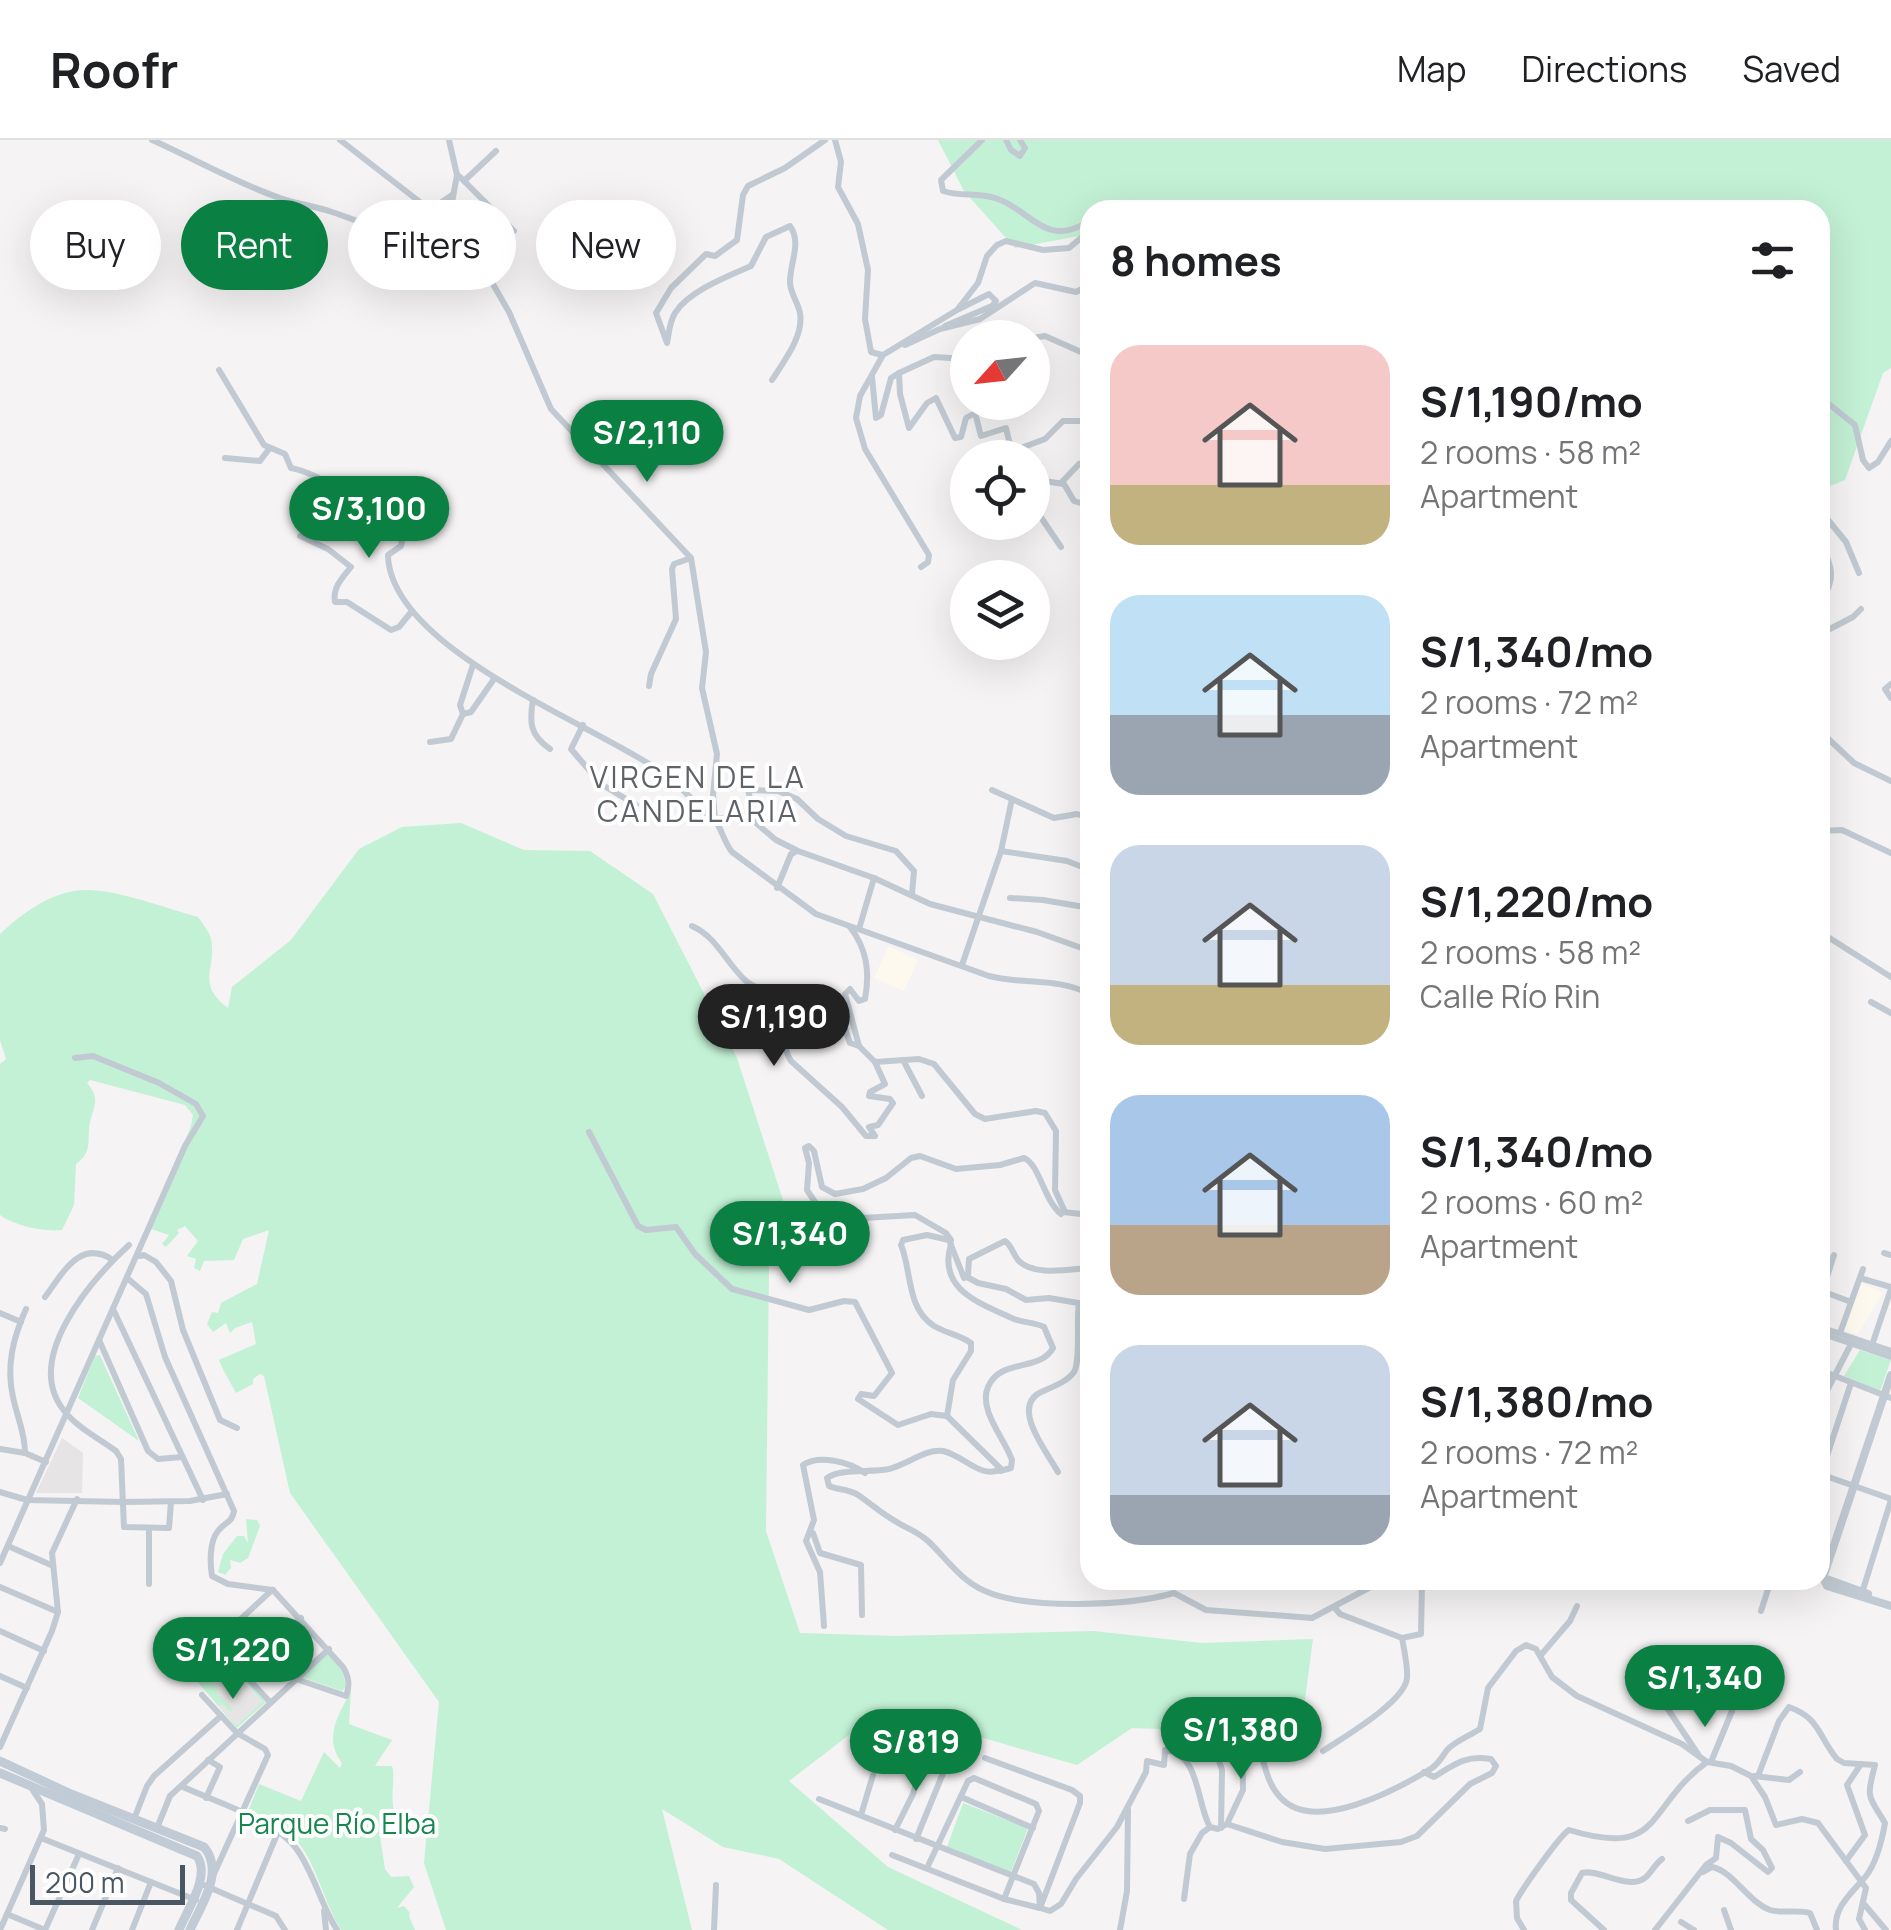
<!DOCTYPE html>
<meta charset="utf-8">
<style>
:root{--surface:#fff;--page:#f6f6f6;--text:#202124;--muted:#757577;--line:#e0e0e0;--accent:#0b8043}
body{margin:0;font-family:Manrope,sans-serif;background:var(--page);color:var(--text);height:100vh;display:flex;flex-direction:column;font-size:38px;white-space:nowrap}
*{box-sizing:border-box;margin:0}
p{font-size:32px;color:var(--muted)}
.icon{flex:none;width:55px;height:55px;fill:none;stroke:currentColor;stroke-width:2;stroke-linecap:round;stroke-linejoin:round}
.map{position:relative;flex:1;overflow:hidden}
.sheet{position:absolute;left:1080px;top:60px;width:750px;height:1390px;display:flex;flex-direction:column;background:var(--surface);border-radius:30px;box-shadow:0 10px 40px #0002}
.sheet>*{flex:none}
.guide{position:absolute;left:30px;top:60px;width:900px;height:90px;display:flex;gap:20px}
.needle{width:65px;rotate:243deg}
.controls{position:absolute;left:950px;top:180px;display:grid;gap:20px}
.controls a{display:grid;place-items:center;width:100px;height:100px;border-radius:50%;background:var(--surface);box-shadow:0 10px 40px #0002;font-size:50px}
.scale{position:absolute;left:30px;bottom:25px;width:155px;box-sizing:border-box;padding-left:10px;border:5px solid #4a5661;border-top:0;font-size:28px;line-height:35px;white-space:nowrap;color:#4a5661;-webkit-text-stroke:8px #fff;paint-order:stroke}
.price{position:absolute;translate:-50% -85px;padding:0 22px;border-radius:35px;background:var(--accent);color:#fff;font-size:32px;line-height:65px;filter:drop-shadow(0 2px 5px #0008)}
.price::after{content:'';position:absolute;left:50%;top:60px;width:30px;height:22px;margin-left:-15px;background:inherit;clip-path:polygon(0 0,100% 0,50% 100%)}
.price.selected{background:#222;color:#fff}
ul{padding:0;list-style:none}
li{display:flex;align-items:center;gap:30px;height:250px;padding:0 30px}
li span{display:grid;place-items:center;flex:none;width:280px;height:200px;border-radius:30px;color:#555}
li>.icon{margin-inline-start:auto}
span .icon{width:120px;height:120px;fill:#fffc;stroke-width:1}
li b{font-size:42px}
h2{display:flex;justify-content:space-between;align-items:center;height:120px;padding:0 30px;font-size:42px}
.tag{padding:0 35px;border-radius:45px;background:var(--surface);box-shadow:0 10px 40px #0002;font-size:35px;line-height:90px}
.tag.selected{background:var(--accent);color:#fff}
header{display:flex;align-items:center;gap:60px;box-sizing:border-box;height:140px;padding:0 50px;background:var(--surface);border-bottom:2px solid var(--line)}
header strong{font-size:48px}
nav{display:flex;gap:55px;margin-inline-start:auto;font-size:35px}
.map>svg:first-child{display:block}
.commercial{fill:#fdf9ef}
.education{fill:#e6e4e5}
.green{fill:#c3f1d5}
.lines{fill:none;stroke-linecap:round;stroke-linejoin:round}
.minor{stroke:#c1cad2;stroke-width:6}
.tertiary{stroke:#c1cad2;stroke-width:8}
.secondary{stroke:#c1cbd6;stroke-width:9}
.labels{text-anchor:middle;stroke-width:8;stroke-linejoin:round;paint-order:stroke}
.park-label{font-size:28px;fill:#17864f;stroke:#fff}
.neighbourhood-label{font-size:30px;letter-spacing:2.5px;fill:#5f6368;stroke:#fff}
</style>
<header>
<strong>Roofr</strong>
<nav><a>Map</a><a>Directions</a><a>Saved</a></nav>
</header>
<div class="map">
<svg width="1891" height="1790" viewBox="0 0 1891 1790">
<rect width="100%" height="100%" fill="#f5f3f3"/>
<g class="commercial">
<path d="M888 806 918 820 904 851 874 838Z"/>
<path d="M1861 1143 1883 1153 1858 1194 1844 1191Z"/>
</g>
<g class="education">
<path d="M62 1298 83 1313 82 1353H36Z"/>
<path d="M208 1503 262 1562 237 1585 210 1556 203 1543 196 1540 199 1505Z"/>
</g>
<g class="green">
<path d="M938 0H1891V228L1883 233 1845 340 1820 350V70H1090V94L1015 108 964 51Z"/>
<path d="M461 683 524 710 590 711 653 754 737 918 790 1082 769 1125 766 1391 800 1493 895 1496 1093 1491 1202 1503 1313 1499 1304 1567 1204 1591 1132 1588 1077 1625 883 1569 789 1641 888 1727 1022 1790H888L779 1719 723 1707 662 1669 692 1790H446L424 1723 439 1562 290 1353 264 1236 260 1234 253 1239V1244L236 1253C231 1243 223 1231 219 1220L256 1204 252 1182 235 1188 230 1193 226 1183 213 1192 207 1184 212 1172 218 1173 221 1163 257 1144 269 1090 243 1099 234 1120 204 1121 200 1131 194 1128 196 1119 187 1116 198 1101 185 1086 177 1090 179 1093 166 1107 162 1104 169 1095 148 1088 191 986 193 975 185 965 90 940 87 943C103 961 91 969 89 988 88 1004 91 1013 76 1024L74 1065 62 1090C44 1092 15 1086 0 1075V924L6 919 0 900V794C19 776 47 755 74 751 108 745 164 768 198 777 202 783 209 791 211 799 217 829 195 843 228 868L232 847 291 800 359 709 402 687Z"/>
<path d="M1860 1210 1891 1220 1880 1251 1844 1236Z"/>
<path d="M100 1215 103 1222 139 1301 78 1258 95 1216Z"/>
<path d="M246 1379 257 1380 260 1386 248 1418 240 1423 230 1420 231 1428 225 1435 218 1432 223 1414 237 1396H244L248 1403Z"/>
<path d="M327 1514C338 1523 346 1533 345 1548L342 1551 301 1537Z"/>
<path d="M236 1531 266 1562 237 1588 196 1540V1535L202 1532 218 1548 217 1554 233 1569 230 1572 222 1563 219 1566 237 1585 262 1562Z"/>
<path d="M351 1551 349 1584 392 1600 375 1626H392C396 1639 389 1657 395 1674L379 1690 385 1729 391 1737 409 1736 414 1747 397 1768 404 1766 410 1773 409 1776 415 1790H341C324 1763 315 1719 295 1699 282 1686 265 1678 249 1669L259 1644 301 1661 324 1612 340 1628 342 1623C323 1598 338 1576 351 1551Z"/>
<path d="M963 1663 1028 1688 1011 1732 947 1707Z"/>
</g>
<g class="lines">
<g class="minor">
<path d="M152 0C195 19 236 43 280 58 297 64 315 66 332 72 364 82 419 111 449 79L457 35 449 0"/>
<path d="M340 0 425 66 433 68 452 55"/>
<path d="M835 0 841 22 838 47 858 84 868 130 865 179 871 212 882 215"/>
<path d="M1006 0 1011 10 1020 16 1025 8 1020 0"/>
<path d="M458 35 514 91"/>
<path d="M464 41 496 11"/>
<path d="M419 91 469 116 490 139 509 172 551 269 691 418 706 512 702 548 717 614 713 655 715 679 752 674"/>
<path d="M945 186 992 166 996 161 989 154 959 169"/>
<path d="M1032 198 1045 196 1090 216"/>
<path d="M905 205 940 189 980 179 1035 143 1076 152 1090 145"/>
<path d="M219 230 264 305 285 314 291 328C324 334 380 376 402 401L401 406 388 415C390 508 590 583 657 629 675 641 688 654 702 670 705 674 711 675 714 679 721 687 724 702 732 712L816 774 989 836C1024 845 1057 837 1090 854"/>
<path d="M899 233 934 217 968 219"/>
<path d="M872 237 876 278 881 275 891 238 899 233 900 254 909 288 927 263 936 258 955 298 961 297 966 278 975 273 981 296 1006 288 1013 318"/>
<path d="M772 240C784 221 804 196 800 173 798 162 790 153 790 142 790 122 802 103 790 86L766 97 751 126C728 136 689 151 675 173 669 183 669 194 667 203L656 173 671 148 706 114 715 116 737 100 743 55 748 46 785 28 825 0"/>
<path d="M1820 257 1855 285 1863 320 1869 328 1878 322 1891 301"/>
<path d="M225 318 260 321 269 309"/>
<path d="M1015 318 1021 308 1045 299 1063 281H1090"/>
<path d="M1032 323 1040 325 1044 341 1064 344 1074 361 1087 365 1090 372"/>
<path d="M1061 343 1079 324"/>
<path d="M1032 344 1037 351 1032 358"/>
<path d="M1032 364 1061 407"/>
<path d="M1820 370 1846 402 1859 433"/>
<path d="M300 396 328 409 351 427C344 436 332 447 335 462H347L391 490 399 487 412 471"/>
<path d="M1820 400C1830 423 1839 439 1820 460"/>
<path d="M921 427 928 422 929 415 865 309 856 278 860 256 883 215 957 170 978 143 987 116 997 105 1006 101 1043 110 1069 108 1088 92 1084 84C1045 106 1031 71 998 59 980 52 960 57 943 51L941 40 982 0"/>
<path d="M1820 494 1853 477 1861 469"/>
<path d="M1891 544 1885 549 1891 558"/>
<path d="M649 546 651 534 676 479 672 429 674 424 691 418"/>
<path d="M533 560C529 583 530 595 550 609"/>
<path d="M463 574 460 565 473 525"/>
<path d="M583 585 571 609 601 644 636 665"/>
<path d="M1820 591 1854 623 1891 641"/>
<path d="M430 602 451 599 463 574 471 572 494 539"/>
<path d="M992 650 1054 678 1077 674 1090 678"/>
<path d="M1820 691 1842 690 1891 713"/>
<path d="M1001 711 1067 721 1090 730"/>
<path d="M777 748 791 714 797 711"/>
<path d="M912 754 914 731 896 711 846 696 818 679 797 659 778 651 748 650 756 683 776 700 798 711 874 738 930 764 1037 792 1090 811"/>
<path d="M1010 758 1043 760 1090 768"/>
<path d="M692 786C717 797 726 823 746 841 755 849 772 851 779 861 790 876 778 901 791 921L842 967 866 996H875L869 987 878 985 893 963 890 959 869 956 870 952 885 944 875 922"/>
<path d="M850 787C867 809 870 832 865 859L859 861 850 849 845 854 859 906 875 922 919 919 934 924 975 974 985 979 1036 971 1045 973 1056 991 1055 1050 1064 1070 1061 1074C1043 1059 1040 1025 1024 1018L1000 1025 956 1029 920 1016 911 1018 886 1038 863 1049 835 1054 822 1047 814 1011 809 1006 805 1008 809 1023 807 1050 819 1068 845 1079 915 1075 946 1093 951 1100"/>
<path d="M859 789 874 738"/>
<path d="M1820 792 1891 837"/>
<path d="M962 825 1001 711 1012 659"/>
<path d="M789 857 837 866 850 903 859 906"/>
<path d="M1871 862 1891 873"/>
<path d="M903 920 922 956"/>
<path d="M589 992 638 1086 646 1090 676 1087 695 1114 732 1149 809 1170 844 1161 855 1162 892 1233 874 1256 861 1254 858 1259 898 1285 931 1274 947 1276"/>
<path d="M1063 1072 1090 1075"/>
<path d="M951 1104C937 1150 980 1163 1014 1179 1024 1183 1034 1182 1044 1187L1053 1208C1040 1232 1000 1218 988 1247 978 1270 1005 1299 1012 1320L1011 1328 1000 1331"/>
<path d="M129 1105C91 1140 20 1221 66 1273 78 1288 100 1299 116 1311L121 1319 124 1387 169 1388 171 1362"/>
<path d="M1884 1113 1891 1115"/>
<path d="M140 1116 144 1115 156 1122 171 1141 183 1190 220 1280 237 1288"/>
<path d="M1090 1128C1070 1129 1033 1137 1018 1120 1012 1112 1012 1106 1005 1101L969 1119 968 1135 964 1138 949 1100 927 1095 903 1100 901 1105C912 1131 906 1168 934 1186 946 1193 960 1195 971 1203V1211L953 1240 947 1276 1001 1329C981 1340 963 1315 943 1311 927 1308 906 1325 889 1329 870 1333 842 1328 827 1338L829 1346C838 1350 849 1349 858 1355 870 1363 882 1374 895 1381 906 1388 918 1392 928 1401 947 1419 960 1440 985 1451 1027 1470 1129 1466 1174 1453L1206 1470 1312 1478 1380 1442 1451 1440"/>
<path d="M967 1137 978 1143 1006 1149 1026 1160 1049 1158 1090 1165"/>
<path d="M127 1138 146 1154 165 1217 234 1371C232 1383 226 1381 218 1391 209 1402 210 1424 212 1436L228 1444 273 1450"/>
<path d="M1860 1138 1891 1147"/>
<path d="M1822 1151 1851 1162"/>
<path d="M45 1157C63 1133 80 1098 113 1120"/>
<path d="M1820 1159 1834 1115"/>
<path d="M113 1169 203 1360"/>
<path d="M0 1173 21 1182"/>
<path d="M1820 1187 1891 1211"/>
<path d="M1820 1193 1891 1217"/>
<path d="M1840 1193 1863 1129"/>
<path d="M99 1200 148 1311 158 1319 182 1317"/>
<path d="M1872 1205 1891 1149"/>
<path d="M1820 1230 1891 1258"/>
<path d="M1820 1264 1851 1204"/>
<path d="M1090 1277 1086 1285 1090 1302"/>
<path d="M0 1309 25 1313 46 1322"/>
<path d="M25 1313C25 1292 17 1277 13 1257 6 1226 13 1198 26 1169"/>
<path d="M1058 1332C1047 1312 1010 1267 1041 1252 1052 1247 1067 1242 1074 1232 1081 1221 1076 1180 1079 1163"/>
<path d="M1820 1334 1891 1359"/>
<path d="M1820 1337 1851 1243"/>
<path d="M0 1352 27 1360 123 1362 190 1361 227 1354"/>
<path d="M813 1393 820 1413 861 1425 862 1475"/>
<path d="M8 1406 51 1425"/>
<path d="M0 1423 185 1006 203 976 196 964 159 943 93 916 75 918"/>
<path d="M149 1444V1389"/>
<path d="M0 1447 58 1472"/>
<path d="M273 1450 343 1527C349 1537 350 1545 346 1556L296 1539"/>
<path d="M1861 1456 1891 1360"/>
<path d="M1761 1471 1771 1440"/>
<path d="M824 1486 820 1432 806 1401 814 1380 803 1325C819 1314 849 1322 865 1333"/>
<path d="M0 1491 44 1511"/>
<path d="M202 1497 212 1500 270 1562"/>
<path d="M1402 1498 1421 1494 1422 1442"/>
<path d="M215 1503 272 1450"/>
<path d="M1541 1515 1570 1481 1577 1466"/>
<path d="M1642 1524 1657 1553 1698 1614"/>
<path d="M242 1533 301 1478"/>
<path d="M0 1536 27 1548"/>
<path d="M202 1555 237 1593 265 1609 268 1615 213 1736"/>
<path d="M1214 1606 1222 1630 1221 1688"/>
<path d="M0 1607 52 1491 58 1472 52 1413 77 1359"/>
<path d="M1323 1611C1342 1598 1405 1562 1407 1538 1408 1527 1404 1509 1402 1498L1340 1474 1335 1468"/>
<path d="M1711 1622 1732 1571"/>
<path d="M1754 1636 1789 1640 1800 1632"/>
<path d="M1758 1636 1779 1581 1789 1567C1820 1578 1818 1596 1837 1619L1844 1623 1875 1625C1866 1658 1868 1655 1885 1683 1882 1700 1877 1722 1866 1736 1853 1752 1833 1767 1836 1790"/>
<path d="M181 1646C215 1662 277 1680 298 1711 315 1736 321 1765 337 1790"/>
<path d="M961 1657 1033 1688"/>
<path d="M206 1658 220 1627 208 1620"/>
<path d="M819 1659 1034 1744 1039 1753 1040 1768 1050 1771 1061 1764 1076 1739 1117 1687 1146 1632 1147 1621 1164 1625 1165 1610C1200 1613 1196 1662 1210 1687L1218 1689 1227 1684 1243 1650 1242 1598 1247 1587C1265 1605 1261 1637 1280 1657 1314 1695 1398 1649 1432 1628 1439 1623 1442 1617 1447 1610 1455 1601 1469 1596 1480 1589L1488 1548 1516 1511 1526 1505 1536 1509 1552 1537 1577 1556 1682 1604 1707 1622 1731 1626 1751 1636 1765 1657 1776 1685 1802 1679 1818 1683 1866 1748 1859 1779 1865 1790"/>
<path d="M861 1675 873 1635"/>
<path d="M134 1679 147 1646 154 1636 221 1576"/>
<path d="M1227 1684 1282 1702 1325 1709 1401 1702 1417 1696 1470 1644 1492 1633 1496 1626 1491 1619C1465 1615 1455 1624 1434 1637L1424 1632"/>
<path d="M0 1688 5 1689"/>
<path d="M157 1688 170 1656 329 1509"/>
<path d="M895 1690 913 1654 922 1626"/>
<path d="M41 1698 196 1760"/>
<path d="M916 1699 944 1631 938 1617 928 1608"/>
<path d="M892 1715 1004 1759 1040 1768 1080 1663V1656L1072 1650 985 1618"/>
<path d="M1846 1721 1865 1695 1847 1645 1861 1624"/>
<path d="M927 1728 968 1641 974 1638 1036 1664 1039 1671 1004 1759"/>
<path d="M1703 1732 1712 1727C1733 1731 1747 1761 1770 1770 1782 1774 1797 1769 1810 1773L1817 1790"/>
<path d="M199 1743 276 1776 285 1790"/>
<path d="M1184 1759 1190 1714 1202 1693 1210 1687"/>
<path d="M1864 1764 1886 1790"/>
<path d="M1724 1770 1731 1790"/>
<path d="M324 1771 326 1790"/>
<path d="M7 1774 45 1790"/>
<path d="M1681 1782 1694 1790"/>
<path d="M0 1790 44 1690 42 1664 32 1649"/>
<path d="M45 1790 79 1714"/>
<path d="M92 1790 118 1728"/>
<path d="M132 1790 151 1742"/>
<path d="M237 1790 278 1692"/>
<path d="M714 1790 716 1745"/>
<path d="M1120 1790 1127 1751 1128 1670"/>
<path d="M1524 1790 1517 1778 1516 1761C1522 1749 1561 1694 1569 1690 1664 1719 1645 1667 1707 1622"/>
<path d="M1604 1790 1571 1760V1753L1582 1733C1599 1728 1629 1752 1646 1737 1652 1732 1655 1724 1662 1719"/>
<path d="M1655 1790 1706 1725 1716 1718 1718 1697 1731 1703 1768 1732 1772 1728 1763 1710 1751 1699 1745 1670H1710L1688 1681"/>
</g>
<g class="tertiary">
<path d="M1891 1235 1823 1438 1827 1446 1891 1466"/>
<path d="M1824 1438 1868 1454"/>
</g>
<g class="secondary">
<path d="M0 1621 71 1654 204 1707C225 1732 201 1765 190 1790"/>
<path d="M0 1633 197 1716C211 1736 187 1770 179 1790"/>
</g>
</g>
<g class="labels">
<g class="park-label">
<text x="337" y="1694">Parque Río Elba</text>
</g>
<g class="neighbourhood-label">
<text x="698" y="648">VIRGEN DE LA<tspan x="698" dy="34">CANDELARIA</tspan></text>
</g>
</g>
</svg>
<div class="controls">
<a><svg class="needle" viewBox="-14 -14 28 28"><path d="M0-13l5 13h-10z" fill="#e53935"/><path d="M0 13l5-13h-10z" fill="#757577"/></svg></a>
<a><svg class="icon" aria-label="locate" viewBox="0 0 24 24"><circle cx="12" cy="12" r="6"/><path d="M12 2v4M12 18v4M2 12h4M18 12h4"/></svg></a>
<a><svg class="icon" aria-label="layers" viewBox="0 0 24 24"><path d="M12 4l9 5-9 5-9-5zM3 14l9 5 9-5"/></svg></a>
</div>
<div class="scale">200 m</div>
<b class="price" style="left:647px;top:345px">S/2,110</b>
<b class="price" style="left:369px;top:421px">S/3,100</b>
<b class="price selected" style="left:774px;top:929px">S/1,190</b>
<b class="price" style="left:790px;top:1146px">S/1,340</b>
<b class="price" style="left:233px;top:1562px">S/1,220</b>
<b class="price" style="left:1705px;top:1590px">S/1,340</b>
<b class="price" style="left:1241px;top:1642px">S/1,380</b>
<b class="price" style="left:916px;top:1654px">S/819</b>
<div class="guide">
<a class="tag">Buy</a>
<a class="tag selected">Rent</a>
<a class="tag">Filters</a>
<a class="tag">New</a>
</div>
<section class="sheet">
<h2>8 homes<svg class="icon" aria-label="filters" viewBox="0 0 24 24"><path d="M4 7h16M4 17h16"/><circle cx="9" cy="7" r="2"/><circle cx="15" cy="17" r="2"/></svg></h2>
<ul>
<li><span style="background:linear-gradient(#f6c9c9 70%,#c2b280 0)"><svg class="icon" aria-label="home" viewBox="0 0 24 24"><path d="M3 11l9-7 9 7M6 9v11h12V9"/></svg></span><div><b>S/1,190/mo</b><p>2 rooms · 58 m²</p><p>Apartment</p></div></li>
<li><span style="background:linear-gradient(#bfe0f5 60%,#9aa5b1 0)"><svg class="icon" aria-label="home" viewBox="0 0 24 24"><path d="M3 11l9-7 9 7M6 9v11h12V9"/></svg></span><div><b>S/1,340/mo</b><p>2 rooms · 72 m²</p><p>Apartment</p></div></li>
<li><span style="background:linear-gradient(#c9d6e8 70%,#c2b280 0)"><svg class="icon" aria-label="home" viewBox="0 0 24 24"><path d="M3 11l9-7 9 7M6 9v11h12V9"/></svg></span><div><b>S/1,220/mo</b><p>2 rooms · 58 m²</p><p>Calle Río Rin</p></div></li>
<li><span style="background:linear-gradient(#a9c7e8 65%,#b9a48a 0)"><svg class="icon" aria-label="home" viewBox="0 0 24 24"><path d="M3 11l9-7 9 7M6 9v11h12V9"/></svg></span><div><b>S/1,340/mo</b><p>2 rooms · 60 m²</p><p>Apartment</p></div></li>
<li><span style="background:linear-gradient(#c9d6e8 75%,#9aa5b1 0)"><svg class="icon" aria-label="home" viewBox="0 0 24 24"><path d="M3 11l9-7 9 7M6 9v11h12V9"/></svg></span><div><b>S/1,380/mo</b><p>2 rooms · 72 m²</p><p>Apartment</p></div></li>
</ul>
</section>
</div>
